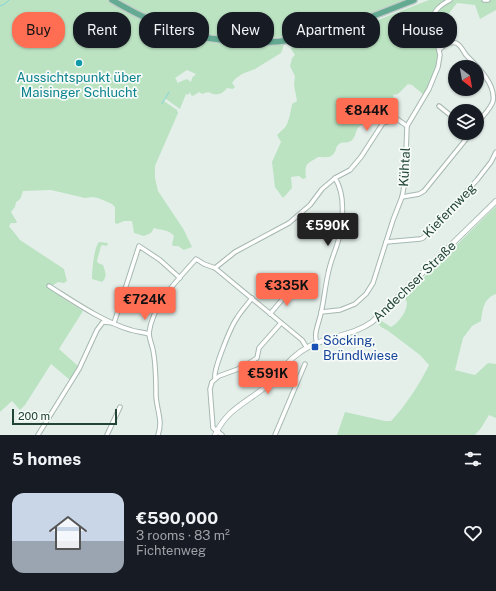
<!DOCTYPE html>
<meta charset="utf-8">
<style>
:root{--surface:#171b24;--page:#20242c;--text:#f1f3f6;--muted:#9ea1a6;--line:#363941;--accent:#ff6e53}
body{margin:0;font-family:"Public Sans",sans-serif;background:var(--page);color:var(--text);height:100vh;display:flex;flex-direction:column;font-size:15px;white-space:nowrap}
*{box-sizing:border-box;margin:0}
p{font-size:13px;color:var(--muted)}
.icon{flex:none;width:22px;height:22px;fill:none;stroke:currentColor;stroke-width:2;stroke-linecap:round;stroke-linejoin:round}
.map{position:relative;height:435px;overflow:hidden}
.sheet{display:flex;flex-direction:column;background:var(--surface);flex:1}
.sheet>*{flex:none}
.banner{position:absolute;left:12px;top:12px;width:472px;height:36px;display:flex;gap:8px}
.needle{width:26px;rotate:149deg}
.tools{position:absolute;left:448px;top:60px;display:grid;gap:8px}
.tools a{display:grid;place-items:center;width:36px;height:36px;border-radius:50%;background:var(--surface);box-shadow:0 1px 3px #0004;font-size:20px}
.scale{position:absolute;left:12px;bottom:10px;width:105px;box-sizing:border-box;padding-left:4px;border:2px solid #214437;border-top:0;font-size:11px;line-height:14px;white-space:nowrap;color:#214437;-webkit-text-stroke:3px #f6fbf8;paint-order:stroke}
.price{position:absolute;translate:-50% -34px;padding:0 9px;border-radius:4px;background:var(--accent);color:#111;font-size:13px;line-height:26px;filter:drop-shadow(0 1px 2px #0008)}
.price::after{content:'';position:absolute;left:50%;top:24px;width:12px;height:9px;margin-left:-6px;background:inherit;clip-path:polygon(0 0,100% 0,50% 100%)}
.price.current{background:#222;color:#fff}
ul{padding:0;list-style:none}
li{display:flex;align-items:center;gap:12px;height:100px;padding:0 12px}
li+li{border-top:1px solid var(--line)}
li span{display:grid;place-items:center;flex:none;width:112px;height:80px;border-radius:12px;color:#555}
li>.icon{margin-inline-start:auto}
span .icon{width:48px;height:48px;fill:#fffc;stroke-width:1}
li b{font-size:17px}
h2{display:flex;justify-content:space-between;align-items:center;height:48px;padding:0 12px;font-size:17px}
.tag{padding:0 14px;border-radius:16px;background:var(--surface);box-shadow:0 1px 3px #0004;font-size:14px;line-height:36px}
.tag.current{background:var(--accent);color:#111}
.map>svg:first-child{display:block}
.green{fill:#bbe3c2;fill-rule:evenodd}
.lines{fill:none;stroke-linecap:round;stroke-linejoin:round}
.stream{stroke:#87d4da;stroke-width:1}
.minor-casing{stroke:#a6b8b1;stroke-width:5.5}
.tertiary-casing{stroke:#a6b8b1;stroke-width:6}
.primary-casing{stroke:#c1cbc7;stroke-width:8}
.minor{stroke:#fff;stroke-width:3.5}
.tertiary{stroke:#fff;stroke-width:4.5}
.primary{stroke:#64aa92;stroke-width:5.5}
.culture-dot{fill:#0f9aa8;stroke:#f6fbf8;stroke-width:1.5}
.transit-dot{fill:#1a4fb4;stroke:#f6fbf8;stroke-width:1.5}
.labels{text-anchor:middle;stroke-width:3.5;stroke-linejoin:round;paint-order:stroke}
.culture-label{font-size:13px;fill:#0d838f;stroke:#f6fbf8}
.street-label{font-size:13px;fill:#214437;stroke:#f6fbf8}
.transit-label{font-size:13px;fill:#164399;stroke:#f6fbf8;text-anchor:start}
</style>
<div class="map">
<svg width="496" height="435" viewBox="0 0 496 435">
<rect width="100%" height="100%" fill="#e4efea"/>
<g class="green">
<path d="M0 0H107L136 17 164 30 195 40 233 45H284L281 53 255 69 242 74 235 79 232 83 235 87 233 89 227 88C222 95 216 96 208 92L202 94 199 92 193 96 191 95 190 92 188 95 186 94 180 109 166 99 164 101 177 110 178 113 155 166V178L158 191 184 230 192 247 184 250 178 246H173L172 244 174 236C170 230 160 230 154 228L151 233 144 236 134 233 132 221H124L117 224 115 223V207L112 204 98 198 92 197 85 198 51 190 23 191C21 196 22 199 16 202L15 207 11 212 17 222 16 223H11L9 226 20 240 64 269 67 281 64 283 58 282 52 286 61 294V297L83 311 59 349 78 366 70 380 51 364 25 405 20 410 12 401 0 412ZM187 70 196 74 192 78 191 82 187 79 177 83V81L175 78Z"/>
<path d="M118 0H409C337 28 268 51 190 32 165 26 141 12 118 0Z"/>
<path d="M429 0H496V10L480 19 475 5 457 3 440 25 435 39 439 55 435 74 424 95 412 85 408 84 398 94 393 95 395 103 394 105 388 107 385 101 382 99 381 102 382 107 380 114 374 117H369C365 125 362 123 358 128 355 132 356 137 351 141 346 144 342 141 339 144 336 147 337 146 336 149 333 159 326 157 318 157 305 165 305 164 306 178L303 179 299 176 291 177 292 188 283 198 275 187 272 162 281 142 277 135C280 132 284 129 286 126 289 121 291 110 292 104L297 101 294 85 295 76 290 66 292 58 295 55 291 49C294 40 312 41 321 38 358 29 393 14 429 0Z"/>
<path d="M496 206V294C483 299 483 309 481 321L472 326 463 338 455 370 475 375 488 363 496 364V418L489 415 481 428 475 435H337L345 412 385 421H391C404 408 421 382 429 365L420 355 387 330 381 327 377 322 380 320 391 327C399 322 407 312 407 302L404 297Z"/>
<path d="M99 242 108 243 107 246 102 245 101 246 97 261 98 263 103 265C105 271 108 277 102 282L92 279C92 271 94 247 99 242Z"/>
</g>
<g class="lines">
<g class="stream">
<path d="M0 6 5 4 9 0"/>
<path d="M165 99 169 92"/>
<path d="M162 104 164 100"/>
</g>
<defs>
<g id="minor">
<path d="M484 0H488"/>
<path d="M439 50C443 46 450 41 456 43 461 45 463 51 466 55 477 66 496 84 493 101 492 107 481 118 477 124"/>
<path d="M439 106 455 119"/>
<path d="M402 197 419 194 424 191 471 133"/>
<path d="M386 242 420 239 423 238 477 180 491 162 496 152"/>
<path d="M215 268 235 252 289 223 310 205 322 189 335 178 350 170 361 157 383 123 397 119 407 126"/>
<path d="M49 286C73 301 103 322 131 330 137 332 143 332 149 334"/>
<path d="M321 312 340 310 355 304 366 294 373 283 393 220 402 197 405 181 407 126 429 89 438 67 440 55 432 21C434 10 440 5 450 0"/>
<path d="M270 314 291 289"/>
<path d="M317 343C313 334 319 323 321 313 324 300 325 287 328 274 330 262 336 250 339 238 343 219 346 195 335 178"/>
<path d="M215 378C213 370 231 326 237 318 241 311 247 305 252 298"/>
<path d="M38 435 79 369 97 330 103 322 114 323 139 246 160 260 180 278"/>
<path d="M107 435 120 407"/>
<path d="M158 435C163 421 157 411 156 396 156 381 156 365 153 350 152 345 149 338 149 333 153 303 178 280 196 259L204 264 215 268 302 340 307 348"/>
<path d="M222 435 213 428 210 389 212 382 219 376 241 368 257 358 259 348 281 323"/>
<path d="M275 435 305 364"/>
</g>
<path id="tertiary" d="M215 435C228 407 249 402 270 383 285 368 289 357 310 346 330 336 354 335 372 322L496 201"/>
<path id="primary" d="M112 0C137 15 165 28 193 35 207 39 223 40 238 41 253 42 269 43 283 41 329 35 371 17 414 0"/>
</defs>
<use href="#minor" class="minor-casing"/>
<use href="#tertiary" class="tertiary-casing"/>
<use href="#primary" class="primary-casing"/>
<use href="#minor" class="minor"/>
<use href="#tertiary" class="tertiary"/>
<use href="#primary" class="primary"/>
</g>
<circle class="culture-dot" cx="79" cy="63" r="4"/>
<rect class="transit-dot" x="311" y="343" width="8" height="8" rx="2"/>
<g class="labels">
<g class="culture-label">
<text x="79" y="82">Aussichtspunkt über<tspan x="79" dy="15">Maisinger Schlucht</tspan></text>
</g>
<g class="street-label">
<text transform="translate(404 167) rotate(-87)" y="5">Kühtal</text>
<text transform="translate(449 210) rotate(-46)" y="5">Kiefernweg</text>
<text transform="translate(414 281) rotate(-44)" y="5">Andechser Straße</text>
</g>
<g class="transit-label">
<text x="323" y="345">Söcking,<tspan x="323" dy="15">Bründlwiese</tspan></text>
</g>
</g>
</svg>
<div class="tools">
<a><svg class="needle" viewBox="-14 -14 28 28"><path d="M0-13l5 13h-10z" fill="#e53935"/><path d="M0 13l5-13h-10z" fill="#9ea1a6"/></svg></a>
<a><svg class="icon" aria-label="layers" viewBox="0 0 24 24"><path d="M12 4l9 5-9 5-9-5zM3 14l9 5 9-5"/></svg></a>
</div>
<div class="scale">200 m</div>
<b class="price" style="left:367px;top:132px">€844K</b>
<b class="price current" style="left:328px;top:247px">€590K</b>
<b class="price" style="left:287px;top:307px">€335K</b>
<b class="price" style="left:145px;top:321px">€724K</b>
<b class="price" style="left:268px;top:395px">€591K</b>
<div class="banner">
<a class="tag current">Buy</a>
<a class="tag">Rent</a>
<a class="tag">Filters</a>
<a class="tag">New</a>
<a class="tag">Apartment</a>
<a class="tag">House</a>
</div>
</div>
<section class="sheet">
<h2>5 homes<svg class="icon" aria-label="filters" viewBox="0 0 24 24"><path d="M4 7h16M4 17h16"/><circle cx="9" cy="7" r="2"/><circle cx="15" cy="17" r="2"/></svg></h2>
<ul>
<li><span style="background:linear-gradient(#c9d6e8 60%,#9aa5b1 0)"><svg class="icon" aria-label="home" viewBox="0 0 24 24"><path d="M3 11l9-7 9 7M6 9v11h12V9"/></svg></span><div><b>€590,000</b><p>3 rooms · 83 m²</p><p>Fichtenweg</p></div><svg class="icon" aria-label="heart" viewBox="0 0 24 24"><path d="M12 20l-8-8c-3-5 5-10 8-4 3-6 11-1 8 4z"/></svg></li>
</ul>
</section>
